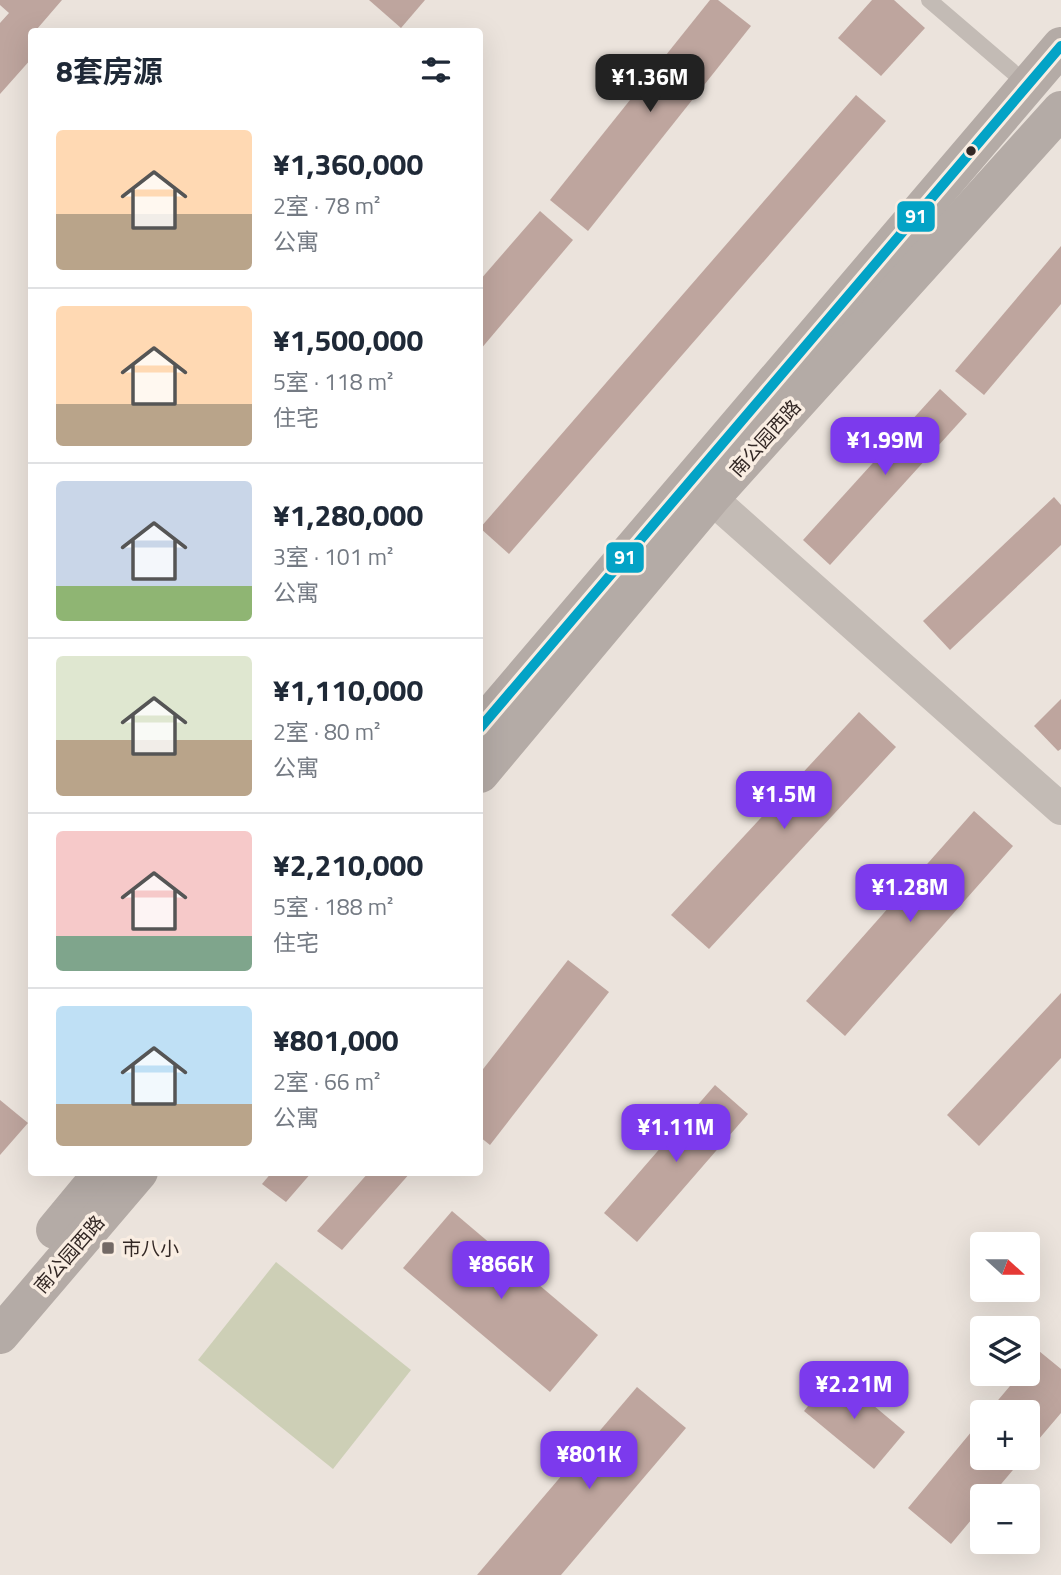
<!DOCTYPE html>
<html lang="zh">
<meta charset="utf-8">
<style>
:root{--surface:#fff;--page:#f2f2f3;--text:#1f2937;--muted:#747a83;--line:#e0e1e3;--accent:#7c3aed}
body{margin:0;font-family:"Titillium Web","Noto Sans SC",sans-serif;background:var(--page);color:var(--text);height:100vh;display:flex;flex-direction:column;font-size:26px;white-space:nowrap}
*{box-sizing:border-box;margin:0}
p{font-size:23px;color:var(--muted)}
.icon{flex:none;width:38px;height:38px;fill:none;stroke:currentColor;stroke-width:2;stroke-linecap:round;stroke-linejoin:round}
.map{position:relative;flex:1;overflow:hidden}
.drawer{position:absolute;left:28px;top:28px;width:455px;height:1148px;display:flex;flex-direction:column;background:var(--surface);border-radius:7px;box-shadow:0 7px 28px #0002}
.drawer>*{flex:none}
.needle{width:46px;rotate:111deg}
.tools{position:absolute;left:970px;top:1232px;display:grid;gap:14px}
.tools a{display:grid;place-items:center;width:70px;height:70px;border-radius:7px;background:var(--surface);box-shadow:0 7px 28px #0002;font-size:35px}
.price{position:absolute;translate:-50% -60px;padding:0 16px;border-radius:14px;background:var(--accent);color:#fff;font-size:23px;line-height:46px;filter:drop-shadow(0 2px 4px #0008)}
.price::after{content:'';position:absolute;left:50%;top:42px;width:21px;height:16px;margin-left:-10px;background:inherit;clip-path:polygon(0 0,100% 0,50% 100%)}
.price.active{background:#222;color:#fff}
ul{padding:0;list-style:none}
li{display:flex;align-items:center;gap:21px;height:175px;padding:0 28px}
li+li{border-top:2px solid var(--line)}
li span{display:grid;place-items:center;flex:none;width:196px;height:140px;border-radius:7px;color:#555}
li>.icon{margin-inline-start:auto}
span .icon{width:84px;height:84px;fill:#fffc;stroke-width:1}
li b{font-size:30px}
h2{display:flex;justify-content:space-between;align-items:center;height:84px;padding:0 28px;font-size:30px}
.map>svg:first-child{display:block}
.green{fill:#cdcfb6}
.building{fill:#bea59e}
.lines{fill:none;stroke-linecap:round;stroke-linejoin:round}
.lane{stroke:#c3bbb5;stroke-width:16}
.street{stroke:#c3bbb5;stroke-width:32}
.secondary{stroke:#b4aba6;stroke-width:38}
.bus-1-casing{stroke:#f9ede2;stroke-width:16}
.bus-1{stroke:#03a3c6;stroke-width:10}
.bus-dot{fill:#332825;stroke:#f9ede2;stroke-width:2.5}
.poi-dot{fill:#736965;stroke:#f9ede2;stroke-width:2.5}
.labels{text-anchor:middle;stroke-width:7;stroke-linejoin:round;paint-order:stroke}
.street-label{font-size:19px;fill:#332825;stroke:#f9ede2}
.poi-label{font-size:19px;fill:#332825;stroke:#f9ede2;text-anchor:start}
.line-badge{stroke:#f9ede2;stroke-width:2.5}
.badge-label{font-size:19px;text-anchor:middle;font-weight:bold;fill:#fff}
</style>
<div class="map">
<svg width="1061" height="1575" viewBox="0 0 1061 1575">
<rect width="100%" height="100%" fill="#ebe3dc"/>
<path class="green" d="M276 1262 411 1370 333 1469 198 1360Z"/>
<g class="building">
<path d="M0 0H62L37 29 39 32H32V58L0 94V23L9 13 0 5Z"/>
<path d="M369 0H425L401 28Z"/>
<path d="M710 0H718L751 26 588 231 550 200Z"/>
<path d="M872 0H894L925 28 881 76 838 38Z"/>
<path d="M856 95 886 121 509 554 480 528Z"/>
<path d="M540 211 573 240 480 350V280Z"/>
<path d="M1061 246V304L984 395 955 371Z"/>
<path d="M940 389 967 414 830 565 803 540Z"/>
<path d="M1054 497 1061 505V545L950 650 923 621Z"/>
<path d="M1061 699V749L1058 751 1034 726Z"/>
<path d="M859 712 896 747 709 949 671 915Z"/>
<path d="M974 811 1013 846 845 1036 806 1001Z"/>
<path d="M568 960 609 992 490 1145 480 1137V1073Z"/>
<path d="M1061 993V1058L979 1146 947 1115Z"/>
<path d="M715 1085 748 1114 637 1242 604 1213Z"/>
<path d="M0 1100 28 1123 0 1155Z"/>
<path d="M272 1172H312L286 1202 262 1184Z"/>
<path d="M369 1172H411L342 1250 317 1231Z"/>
<path d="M452 1211 598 1335 550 1392 403 1268Z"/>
<path d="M1039 1351 1061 1369V1413L1027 1453V1412H988L1020 1374H1027V1365Z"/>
<path d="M835 1373 905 1432 874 1469 804 1411Z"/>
<path d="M637 1387 686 1428 561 1575H477Z"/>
<path d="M982 1419V1458H1023L991 1496H982V1507L951 1544 908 1508Z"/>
</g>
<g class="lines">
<path class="lane" d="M929 0 1028 85"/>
<path class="street" d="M711 498 1061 809"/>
<g class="secondary">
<path d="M480 728 1061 46"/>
<path d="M480 774 711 498 1061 110"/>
<path d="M55 1230 103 1172"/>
<path d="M0 1335 139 1172"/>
</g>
<defs>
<path id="bus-1" d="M480 728 1061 46"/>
</defs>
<use href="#bus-1" class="bus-1-casing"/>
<use href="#bus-1" class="bus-1"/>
</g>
<circle class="bus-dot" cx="971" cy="151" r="6"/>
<rect class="poi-dot" x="101" y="1241" width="14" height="14" rx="3.5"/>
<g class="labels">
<g class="street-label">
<text transform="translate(765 438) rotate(-48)" y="7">南公园西路</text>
<text transform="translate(69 1254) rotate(-49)" y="7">南公园西路</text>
</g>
<g class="poi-label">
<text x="122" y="1255">市八小</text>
</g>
</g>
<g class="line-badge">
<rect x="896" y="200" width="40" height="33" rx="7" fill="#03a3c6"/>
<rect x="605" y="541" width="40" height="33" rx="7" fill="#03a3c6"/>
</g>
<g class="badge-label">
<text x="916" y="223">91</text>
<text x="625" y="564">91</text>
</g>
</svg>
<div class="tools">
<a><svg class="needle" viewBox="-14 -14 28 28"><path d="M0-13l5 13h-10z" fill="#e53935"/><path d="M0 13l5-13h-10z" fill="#747a83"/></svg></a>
<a><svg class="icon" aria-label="layers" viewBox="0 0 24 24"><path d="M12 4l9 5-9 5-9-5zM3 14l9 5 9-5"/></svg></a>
<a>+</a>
<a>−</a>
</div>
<b class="price active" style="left:650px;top:114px">¥1.36M</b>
<b class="price" style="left:885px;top:477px">¥1.99M</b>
<b class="price" style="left:784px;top:831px">¥1.5M</b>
<b class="price" style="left:910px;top:924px">¥1.28M</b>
<b class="price" style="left:676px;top:1164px">¥1.11M</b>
<b class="price" style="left:501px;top:1301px">¥866K</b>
<b class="price" style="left:854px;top:1421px">¥2.21M</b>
<b class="price" style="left:589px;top:1491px">¥801K</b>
<section class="drawer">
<h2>8套房源<svg class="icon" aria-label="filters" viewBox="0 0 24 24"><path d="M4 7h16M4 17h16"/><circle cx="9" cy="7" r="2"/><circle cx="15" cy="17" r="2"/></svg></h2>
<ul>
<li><span style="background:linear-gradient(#ffd9b3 60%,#b9a48a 0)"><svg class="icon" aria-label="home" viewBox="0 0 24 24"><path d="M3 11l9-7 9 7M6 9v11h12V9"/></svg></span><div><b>¥1,360,000</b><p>2室 · 78 m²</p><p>公寓</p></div></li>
<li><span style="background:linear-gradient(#ffd9b3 70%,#b9a48a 0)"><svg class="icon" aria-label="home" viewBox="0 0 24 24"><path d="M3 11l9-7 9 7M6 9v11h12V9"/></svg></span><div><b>¥1,500,000</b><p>5室 · 118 m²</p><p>住宅</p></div></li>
<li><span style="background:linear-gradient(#c9d6e8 75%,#8fb573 0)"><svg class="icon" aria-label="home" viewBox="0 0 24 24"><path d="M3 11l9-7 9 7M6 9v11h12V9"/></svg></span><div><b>¥1,280,000</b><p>3室 · 101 m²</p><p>公寓</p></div></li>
<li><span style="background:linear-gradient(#dfe7d0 60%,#b9a48a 0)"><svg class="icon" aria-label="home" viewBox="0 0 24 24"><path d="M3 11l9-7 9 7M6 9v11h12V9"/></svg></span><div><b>¥1,110,000</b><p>2室 · 80 m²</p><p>公寓</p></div></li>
<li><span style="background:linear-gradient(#f6c9c9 75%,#7fa58c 0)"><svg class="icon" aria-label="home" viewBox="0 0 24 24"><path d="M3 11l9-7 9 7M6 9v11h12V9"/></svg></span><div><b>¥2,210,000</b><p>5室 · 188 m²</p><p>住宅</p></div></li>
<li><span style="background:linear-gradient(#bfe0f5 70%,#b9a48a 0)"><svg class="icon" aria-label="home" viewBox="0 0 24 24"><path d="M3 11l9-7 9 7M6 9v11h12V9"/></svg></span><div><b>¥801,000</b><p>2室 · 66 m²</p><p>公寓</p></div></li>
</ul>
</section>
</div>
